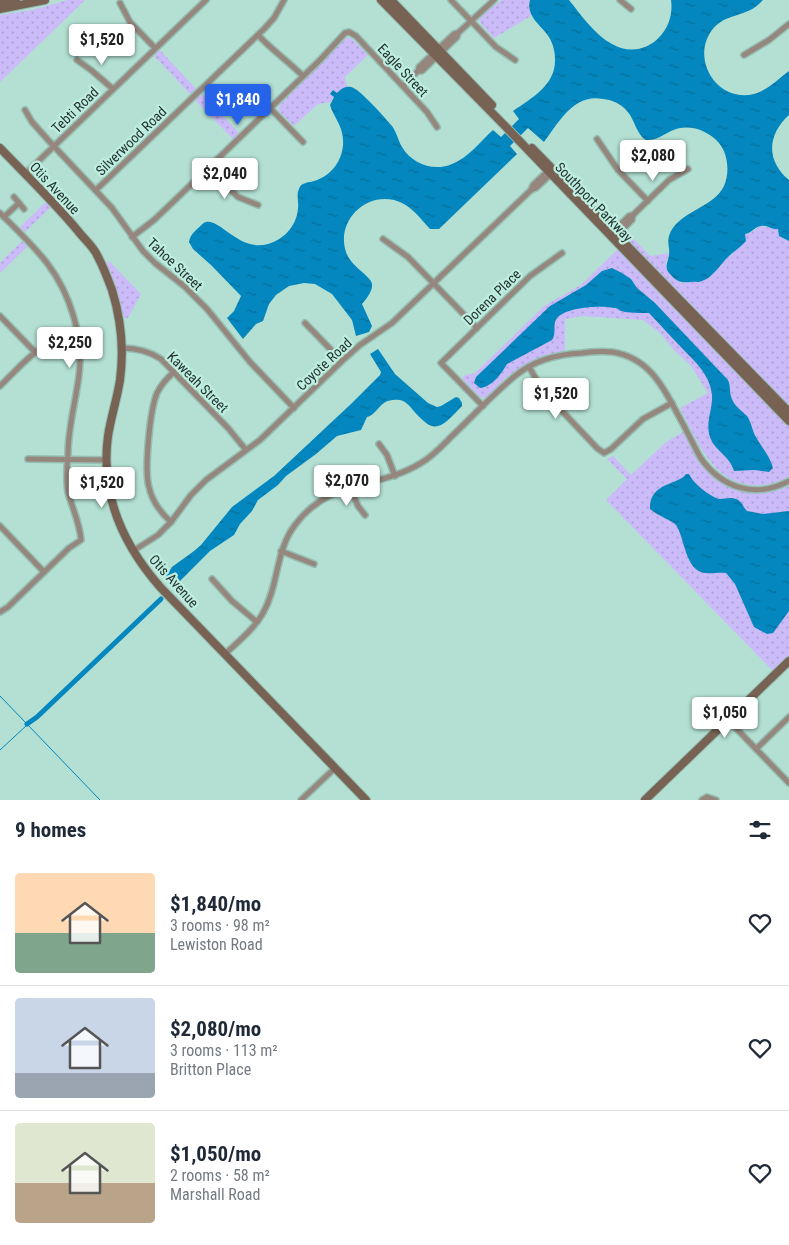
<!DOCTYPE html>
<meta charset="utf-8">
<style>
:root{--surface:#fff;--page:#f6f6f7;--text:#1f2937;--muted:#747a83;--line:#e0e1e3;--accent:#2563eb}
body{margin:0;font-family:"Roboto Condensed",sans-serif;background:var(--page);color:var(--text);height:100vh;display:flex;flex-direction:column;font-size:19px;white-space:nowrap}
*{box-sizing:border-box;margin:0}
p{font-size:16px;color:var(--muted)}
.icon{flex:none;width:28px;height:28px;fill:none;stroke:currentColor;stroke-width:2;stroke-linecap:round;stroke-linejoin:round}
.map{position:relative;height:800px;overflow:hidden}
.details{display:flex;flex-direction:column;background:var(--surface);flex:1}
.details>*{flex:none}
.price{position:absolute;translate:-50% -42px;padding:0 11px;border-radius:5px;background:#fff;color:#222;font-size:16px;line-height:32px;filter:drop-shadow(0 1px 2px #0008)}
.price::after{content:'';position:absolute;left:50%;top:30px;width:15px;height:11px;margin-left:-8px;background:inherit;clip-path:polygon(0 0,100% 0,50% 100%)}
.price.active{background:var(--accent);color:#fff}
ul{padding:0;list-style:none}
li{display:flex;align-items:center;gap:15px;height:125px;padding:0 15px}
li+li{border-top:1px solid var(--line)}
li span{display:grid;place-items:center;flex:none;width:140px;height:100px;border-radius:5px;color:#555}
li>.icon{margin-inline-start:auto}
span .icon{width:60px;height:60px;fill:#fffc;stroke-width:1}
li b{font-size:21px}
h2{display:flex;justify-content:space-between;align-items:center;height:60px;padding:0 15px;font-size:21px}
.map>svg:first-child{display:block}
.green{fill:url(#green-dots)}
.water{fill:url(#water-ripples)}
.lines{fill:none;stroke-linecap:round;stroke-linejoin:round}
.stream{stroke:#0487be;stroke-width:1}
.canal{stroke:#0487be;stroke-width:5}
.street-casing{stroke:#95bdb2;stroke-width:8}
.secondary-casing{stroke:#95bdb2;stroke-width:10}
.street{stroke:#96877e;stroke-width:5}
.secondary{stroke:#776254;stroke-width:8}
.labels{text-anchor:middle;stroke-width:4.5;stroke-linejoin:round;paint-order:stroke}
.street-label{font-size:14px;fill:#1f312c;stroke:#bfede0}
</style>
<div class="map">
<svg width="789" height="800" viewBox="0 0 789 800">
<defs>
<pattern id="green-dots" width="8" height="8" patternUnits="userSpaceOnUse" patternTransform="scale(1.25)"><rect width="8" height="8" fill="#cbbbf9"/><path d="M2 2h.1M6 6h.1" fill="none" stroke="#aea1d6" stroke-width="1.8" stroke-linecap="round"/></pattern>
<pattern id="water-ripples" width="26" height="14" patternUnits="userSpaceOnUse" patternTransform="scale(1.25)"><rect width="26" height="14" fill="#0487be"/><path d="M2 4q2-2 4 0t4 0M15 11q2-2 4 0t4 0" fill="none" stroke="#056f9b"/></pattern>
</defs>
<rect width="100%" height="100%" fill="#b3e0d3"/>
<g class="green">
<path d="M68 0H85L0 82V15L32 10Z"/>
<path d="M502 0H530L529 5 531 16 494 38 481 24 479 20 487 11Z"/>
<path d="M346 38H351L368 55 345 77 347 87 337 93 334 90V96L331 102 318 104 294 126 279 111V106Z"/>
<path d="M160 50 196 89 190 94 154 56Z"/>
<path d="M202 94 239 133 233 139 195 100Z"/>
<path d="M46 202 51 207 25 232 20 227Z"/>
<path d="M760 226 778 229 779 236 789 241V407L628 240 632 237 650 256 669 253 666 262V268L681 283 705 280 729 256 732 255 745 234 750 233Z"/>
<path d="M22 241 27 247 0 273V263Z"/>
<path d="M618 249 789 425V476C778 483 765 486 751 485 711 481 697 440 680 408L708 393 691 366 674 350 660 333 643 320 583 316 565 319V350C544 355 525 363 508 376 500 383 494 391 485 398L480 397 462 378 465 375 475 373 544 306 581 285Z"/>
<path d="M109 261 141 294 128 318H124L117 290 106 264Z"/>
<path d="M683 432C690 445 696 458 705 469 725 494 761 500 789 486V656L773 671 606 500 627 479 607 459 613 456 631 475 666 442Z"/>
</g>
<g class="water">
<path d="M530 0H569C581 15 595 35 612 44 643 62 676 33 671 0H763C759 4 754 9 748 11 735 17 722 17 712 30 690 60 718 103 754 94 768 90 778 79 789 71V115C767 135 766 161 789 180V241L779 236 778 229C771 230 768 225 761 226 754 227 752 233 745 234L746 241C741 247 734 251 729 256 721 263 713 278 702 281 698 283 694 281 691 282 682 283 677 282 671 275 663 268 668 263 669 255 670 248 667 243 669 236 677 211 713 209 724 186 730 172 728 154 719 143 707 129 687 123 671 131 663 135 655 141 646 140 636 134 635 120 627 111 621 104 613 100 603 99 574 93 559 122 544 142L528 128 510 146 517 154 439 229H430C419 217 410 204 394 200 364 193 336 222 346 252 351 267 371 276 372 284 373 291 366 299 362 304L372 326 369 332 356 336 352 320 332 294 315 284 304 283 289 286 276 295 269 304 263 321 256 324 243 339 227 318 234 311 241 296 211 265 193 249 189 242C190 236 193 233 197 229 200 227 202 223 206 222 221 219 239 252 268 244 285 239 297 225 298 208 299 202 296 195 299 189 301 182 308 183 314 181 335 175 347 153 342 133 340 123 333 115 330 105L334 97 330 94 333 90 337 93C341 89 345 86 351 87 359 88 386 119 392 126 397 133 398 140 402 147 412 164 434 172 452 164 468 158 481 141 493 130L501 137 519 119 513 111C532 98 556 85 555 59 555 50 552 40 546 33 538 23 526 15 530 0Z"/>
<path d="M612 268 622 273 631 279 637 288 655 303 728 380C731 386 729 393 732 399 735 407 741 410 747 416 752 423 752 431 756 437 762 448 770 456 773 468L769 472 754 470 734 471C730 456 714 450 710 437 705 423 713 409 712 395 710 373 692 359 678 344 668 334 659 323 649 313 640 313 629 313 621 311 617 309 618 308 614 308 600 305 567 307 557 318 552 324 557 333 552 340L507 364C502 373 492 387 480 388L474 383 476 377 550 306 586 285 602 271Z"/>
<path d="M378 349 395 374 428 403 437 407 441 406 456 397 459 398 462 403V406C440 429 435 436 412 409 409 405 405 401 400 400 379 397 379 414 367 417L361 430 337 436 316 454 286 476 278 485 258 500 252 511 240 524 234 535 210 551 174 587 165 578 172 567 194 551 201 545 232 507 274 476 352 403 380 375 381 372 370 354Z"/>
<path d="M686 474H689C692 482 711 498 720 499 725 499 731 497 736 499 742 501 743 507 747 511L763 514 789 511V611L773 633 767 634 754 627 735 584 726 573C719 572 712 574 706 573 685 572 685 538 676 525 673 521 658 516 650 509 649 482 679 485 686 474Z"/>
</g>
<g class="lines">
<g class="stream">
<path d="M0 696 100 800"/>
<path d="M0 750 27 725"/>
</g>
<path class="canal" d="M27 724 37 717 161 599"/>
<defs>
<g id="street">
<path d="M451 0 496 47 515 60"/>
<path d="M620 0 631 9"/>
<path d="M120 3 130 22 155 48"/>
<path d="M458 33 494 0"/>
<path d="M258 35C272 50 289 62 303 76"/>
<path d="M744 55 769 40 789 24"/>
<path d="M77 60 91 70 113 89"/>
<path d="M403 86 418 71 419 67 454 34 458 33 457 37 422 71H418"/>
<path d="M270 108 303 142"/>
<path d="M25 110 32 122 49 141 112 208 143 251 155 263 184 286 207 309 250 362 294 408"/>
<path d="M597 139 618 170 648 201"/>
<path d="M208 169 238 197 258 205"/>
<path d="M25 174 206 0"/>
<path d="M96 190 264 29 274 18 284 0"/>
<path d="M531 190 533 185 550 169"/>
<path d="M14 197 24 209"/>
<path d="M0 213C16 229 33 245 47 263 70 293 84 337 79 375 76 401 68 427 68 454 67 465 66 481 68 492 72 508 80 523 81 540L69 548 8 607 0 612"/>
<path d="M633 215 669 180 688 169"/>
<path d="M4 217 19 203"/>
<path d="M612 233 629 216 633 215 632 220 616 236"/>
<path d="M132 237 154 220 174 201 319 61 345 33 349 32 356 36 427 112 437 127"/>
<path d="M383 239 408 257 477 328"/>
<path d="M0 316 35 352"/>
<path d="M305 323 342 361"/>
<path d="M122 348C137 348 149 351 161 359L228 428 246 450"/>
<path d="M529 367 544 392 597 448 604 453 611 449 643 419 672 403"/>
<path d="M0 386C26 361 40 340 78 334"/>
<path d="M483 406 441 363 530 276 562 253"/>
<path d="M379 444 387 455 395 476"/>
<path d="M28 459 107 460"/>
<path d="M350 487 358 506 365 515"/>
<path d="M171 522C161 513 152 501 149 487 144 470 150 410 157 393 161 385 167 378 174 372"/>
<path d="M0 526 44 572"/>
<path d="M133 551 158 535 171 522 191 495 206 480 260 440 342 361 360 345 392 323 531 190 536 188 552 173"/>
<path d="M281 551 314 564"/>
<path d="M212 579 232 601 257 622"/>
<path d="M225 654C238 642 254 629 263 613 279 585 275 551 295 525 330 478 377 490 421 463 433 456 443 445 452 436 473 416 493 394 515 376 533 361 558 354 582 353 591 352 602 351 612 352 647 357 662 384 677 413 685 427 692 442 700 457 721 488 755 499 789 481"/>
<path d="M728 720 789 783"/>
<path d="M756 749 789 717"/>
<path d="M301 800 335 768"/>
<path d="M702 800 707 797 716 800"/>
</g>
<g id="secondary">
<path d="M381 0 505 126 789 421"/>
<path d="M391 0 492 105"/>
<path d="M0 3 16 0"/>
<path d="M0 9 45 0"/>
<path d="M0 148C26 175 54 202 78 231 84 239 93 246 97 255 103 266 108 279 112 290 121 319 124 350 120 380 117 399 111 417 108 436 100 495 123 545 161 588L366 800"/>
<path d="M532 148 789 412"/>
<path d="M645 800 789 661"/>
</g>
</defs>
<use href="#street" class="street-casing"/>
<use href="#secondary" class="secondary-casing"/>
<use href="#street" class="street"/>
<use href="#secondary" class="secondary"/>
</g>
<g class="labels">
<g class="street-label">
<text transform="translate(403 70) rotate(47)" y="5">Eagle Street</text>
<text transform="translate(75 110) rotate(-44)" y="5">Tebti Road</text>
<text transform="translate(131 141) rotate(-44)" y="5">Silverwood Road</text>
<text transform="translate(55 188) rotate(47)" y="5">Otis Avenue</text>
<text transform="translate(594 202) rotate(46)" y="5">Southport Parkway</text>
<text transform="translate(175 264) rotate(43)" y="5">Tahoe Street</text>
<text transform="translate(492 297) rotate(-44)" y="5">Dorena Place</text>
<text transform="translate(324 364) rotate(-43)" y="5">Coyote Road</text>
<text transform="translate(198 382) rotate(45)" y="5">Kaweah Street</text>
<text transform="translate(174 581) rotate(48)" y="5">Otis Avenue</text>
</g>
</g>
</svg>
<b class="price" style="left:102px;top:66px">$1,520</b>
<b class="price active" style="left:238px;top:126px">$1,840</b>
<b class="price" style="left:653px;top:182px">$2,080</b>
<b class="price" style="left:225px;top:200px">$2,040</b>
<b class="price" style="left:70px;top:369px">$2,250</b>
<b class="price" style="left:556px;top:420px">$1,520</b>
<b class="price" style="left:347px;top:507px">$2,070</b>
<b class="price" style="left:102px;top:509px">$1,520</b>
<b class="price" style="left:725px;top:739px">$1,050</b>
</div>
<section class="details">
<h2>9 homes<svg class="icon" aria-label="filters" viewBox="0 0 24 24"><path d="M4 7h16M4 17h16"/><circle cx="9" cy="7" r="2"/><circle cx="15" cy="17" r="2"/></svg></h2>
<ul>
<li><span style="background:linear-gradient(#ffd9b3 60%,#7fa58c 0)"><svg class="icon" aria-label="home" viewBox="0 0 24 24"><path d="M3 11l9-7 9 7M6 9v11h12V9"/></svg></span><div><b>$1,840/mo</b><p>3 rooms · 98 m²</p><p>Lewiston Road</p></div><svg class="icon" aria-label="heart" viewBox="0 0 24 24"><path d="M12 20l-8-8c-3-5 5-10 8-4 3-6 11-1 8 4z"/></svg></li>
<li><span style="background:linear-gradient(#c9d6e8 75%,#9aa5b1 0)"><svg class="icon" aria-label="home" viewBox="0 0 24 24"><path d="M3 11l9-7 9 7M6 9v11h12V9"/></svg></span><div><b>$2,080/mo</b><p>3 rooms · 113 m²</p><p>Britton Place</p></div><svg class="icon" aria-label="heart" viewBox="0 0 24 24"><path d="M12 20l-8-8c-3-5 5-10 8-4 3-6 11-1 8 4z"/></svg></li>
<li><span style="background:linear-gradient(#dfe7d0 60%,#b9a48a 0)"><svg class="icon" aria-label="home" viewBox="0 0 24 24"><path d="M3 11l9-7 9 7M6 9v11h12V9"/></svg></span><div><b>$1,050/mo</b><p>2 rooms · 58 m²</p><p>Marshall Road</p></div><svg class="icon" aria-label="heart" viewBox="0 0 24 24"><path d="M12 20l-8-8c-3-5 5-10 8-4 3-6 11-1 8 4z"/></svg></li>
</ul>
</section>
